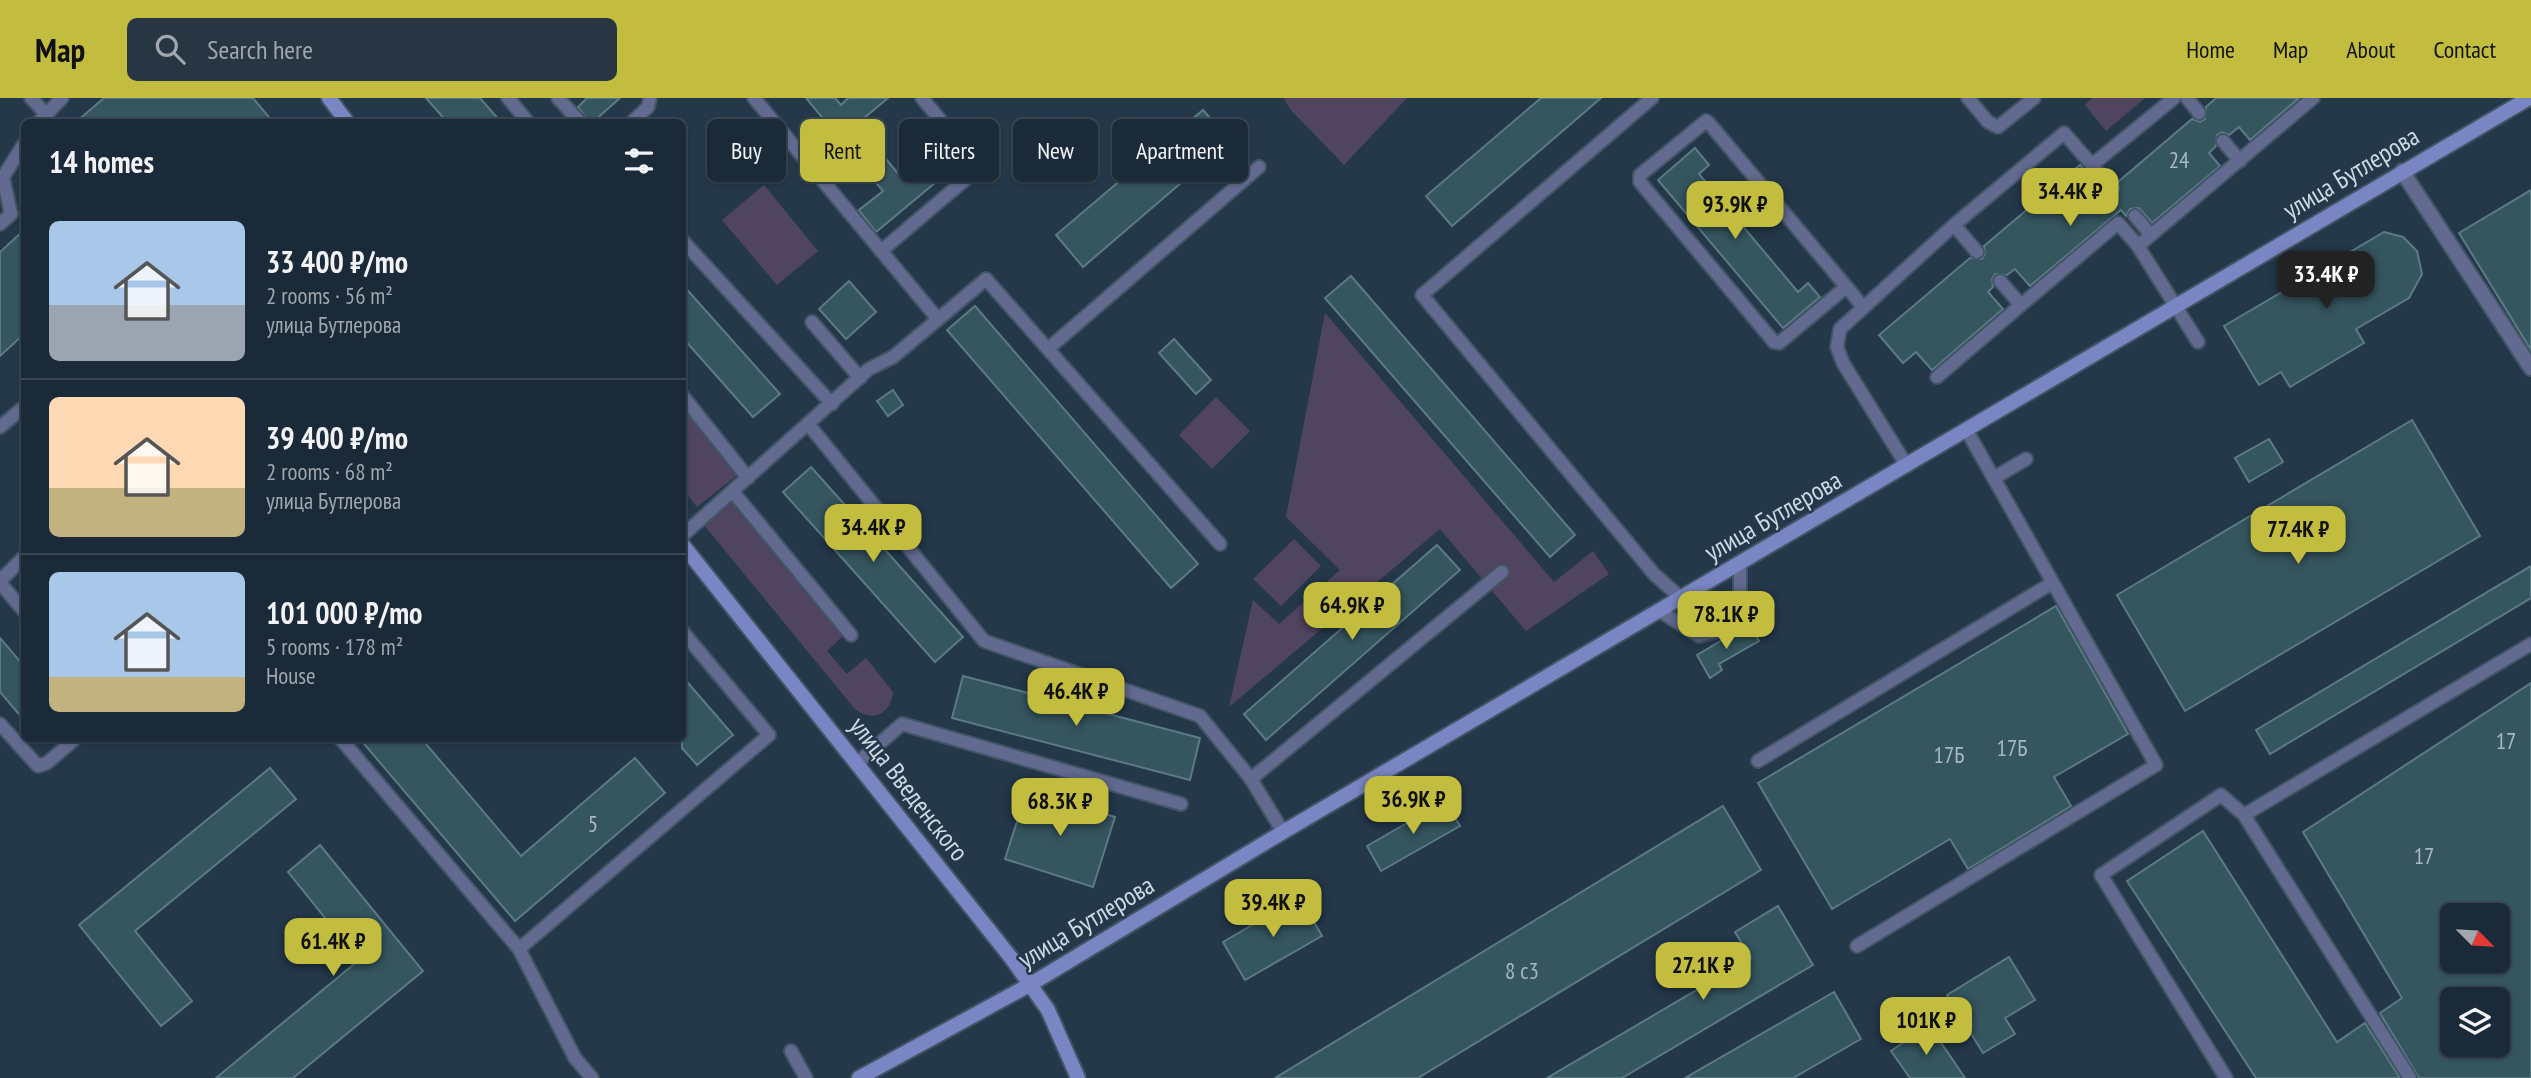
<!DOCTYPE html>
<meta charset="utf-8">
<style>
:root{--surface:#1b2a38;--page:#283643;--text:#f1f3f6;--muted:#a0a7ae;--line:#394653;--accent:#c2bd3f}
body{margin:0;font-family:"PT Sans Narrow",sans-serif;background:var(--page);color:var(--text);height:100vh;display:flex;flex-direction:column;font-size:26px;white-space:nowrap}
*{box-sizing:border-box;margin:0}
p{font-size:23px;color:var(--muted)}
.icon{flex:none;width:38px;height:38px;fill:none;stroke:currentColor;stroke-width:2;stroke-linecap:round;stroke-linejoin:round}
.map{position:relative;flex:1;overflow:hidden}
.details{position:absolute;left:21px;top:21px;width:665px;height:623px;display:flex;flex-direction:column;background:var(--surface);border-radius:10px;box-shadow:0 2px 5px #0004,0 0 0 2px var(--line)}
.details>*{flex:none}
.banner{position:absolute;left:707px;top:21px;width:665px;height:63px;display:flex;gap:14px}
.needle{width:46px;rotate:114deg}
.tools{position:absolute;left:2440px;top:805px;display:grid;gap:14px}
.tools a{display:grid;place-items:center;width:70px;height:70px;border-radius:10px;background:var(--surface);box-shadow:0 2px 5px #0004,0 0 0 2px var(--line);font-size:35px}
.price{position:absolute;translate:-50% -60px;padding:0 16px;border-radius:14px;background:var(--accent);color:#111;font-size:23px;line-height:46px;filter:drop-shadow(0 2px 4px #0008)}
.price::after{content:'';position:absolute;left:50%;top:42px;width:21px;height:16px;margin-left:-10px;background:inherit;clip-path:polygon(0 0,100% 0,50% 100%)}
.price.on{background:#222;color:#fff}
ul{padding:0;list-style:none}
li{display:flex;align-items:center;gap:21px;height:175px;padding:0 28px}
li+li{border-top:2px solid var(--line)}
li span{display:grid;place-items:center;flex:none;width:196px;height:140px;border-radius:10px;color:#555}
li>.icon{margin-inline-start:auto}
span .icon{width:84px;height:84px;fill:#fffc;stroke-width:1}
li b{font-size:30px}
h2{display:flex;justify-content:space-between;align-items:center;height:84px;padding:0 28px;font-size:30px}
.pill{padding:0 24px;border-radius:10px;background:var(--surface);box-shadow:0 2px 5px #0004,0 0 0 2px var(--line);font-size:24px;line-height:63px}
.pill.on{background:var(--accent);color:#111}
header{display:flex;align-items:center;gap:42px;box-sizing:border-box;height:98px;padding:0 35px;background:var(--accent);color:#111}
header strong{font-size:33px}
nav{display:flex;gap:38px;margin-inline-start:auto;font-size:24px}
.search{width:490px;height:63px;background:var(--page);display:flex;align-items:center;gap:18px;box-sizing:border-box;padding:0 24px;border-radius:10px;color:var(--muted);font-size:26px}
.map>svg:first-child{display:block}
.green{fill:#504560}
.building{fill:#35555f;stroke:#5a7b86;stroke-width:2;fill-rule:evenodd}
.lines{fill:none;stroke-linecap:round;stroke-linejoin:round}
.lane-casing{stroke:#425566;stroke-width:16}
.street-casing{stroke:#425566;stroke-width:18}
.secondary-casing{stroke:#425566;stroke-width:18}
.lane{stroke:#626a90;stroke-width:12}
.street{stroke:#626a90;stroke-width:14}
.secondary{stroke:#7a86c3;stroke-width:14}
.labels{text-anchor:middle;stroke-width:5;stroke-linejoin:round;paint-order:stroke}
.number-label{font-size:23px;fill:#a7b8c4}
.street-label{font-size:26px;fill:#cdd9e5;stroke:#24384a}
</style>
<header>
<strong>Map</strong>
<div class="search"><svg class="icon" aria-label="search" viewBox="0 0 24 24"><circle cx="10" cy="10" r="6"/><path d="M15 15l6 6"/></svg>Search here</div>
<nav><a>Home</a><a>Map</a><a>About</a><a>Contact</a></nav>
</header>
<div class="map">
<svg width="2531" height="980" viewBox="0 0 2531 980">
<rect width="100%" height="100%" fill="#24384a"/>
<g class="green">
<path d="M1284 0H1407L1344 67 1290 11Z"/>
<path d="M2092 0H2145L2106 33 2085 7Z"/>
<path d="M764 87 818 153 777 187 722 122Z"/>
<path d="M1325 215 1554 484 1593 453 1609 476 1526 533 1440 431 1229 609 1253 502 1279 526 1340 472 1286 419Z"/>
<path d="M1216 299 1250 333 1212 371 1179 337Z"/>
<path d="M682 300 741 374 697 409 683 391Z"/>
<path d="M733 402 845 536 827 553 847 576 866 560 893 594C891 617 871 625 854 610L704 427Z"/>
<path d="M1294 441 1321 468 1281 508 1253 481Z"/>
</g>
<g class="building">
<path d="M104 0H253L273 24H76Z"/>
<path d="M426 0H480L501 24H447Z"/>
<path d="M587 0H620L593 24H589L578 9Z"/>
<path d="M806 0H835L841 7 848 0H888L857 26 900 78 941 44 959 65 876 134 859 112 883 93Z"/>
<path d="M1541 0H1601L1452 128 1426 98Z"/>
<path d="M2216 0H2299L2250 42 2239 29 2229 37 2222 34 2217 37 2216 48 2209 55 2220 68 2152 125 2139 110 2130 111 2126 118 2121 112 2030 188 2015 171 2007 177 1995 176 1992 181 1993 189 1988 194 2003 211 1932 272 1916 254 1903 265 1879 237 1970 160 1982 161 1985 156 1984 148 2080 67 2105 95 2116 96 2119 91 2118 84 2192 21 2200 24 2205 21 2206 9Z"/>
<path d="M1203 12 1230 43 1083 169 1056 137Z"/>
<path d="M1695 50 1709 67 1699 76 1798 194 1808 185 1820 199 1783 230 1658 82Z"/>
<path d="M2531 92V252L2459 135Z"/>
<path d="M24 132V236L0 258V154Z"/>
<path d="M2384 134 2403 139 2417 153 2422 176 2409 200 2356 231 2364 245 2290 289 2281 274 2259 287 2224 228Z"/>
<path d="M1351 178 1575 437 1550 459 1325 200Z"/>
<path d="M849 183 876 214 846 241 819 211Z"/>
<path d="M682 186 780 296 753 319 682 239Z"/>
<path d="M975 208 1198 466 1171 490 947 232Z"/>
<path d="M1174 241 1211 282 1196 296 1159 255Z"/>
<path d="M893 292 903 307 888 318 877 303Z"/>
<path d="M2412 322 2480 438 2185 613 2117 497Z"/>
<path d="M2269 341 2283 364 2249 384 2235 360Z"/>
<path d="M811 369 963 539 935 564 783 394Z"/>
<path d="M1437 447 1460 472 1266 642 1244 616Z"/>
<path d="M2531 468V500L2270 656 2256 632Z"/>
<path d="M2056 508 2128 636 2054 679 2071 708 1968 771 1950 741 1832 811 1758 685Z"/>
<path d="M1749 526 1759 543 1719 566 1722 572 1710 580 1697 557 1724 541 1745 535Z"/>
<path d="M0 540 24 568V622L0 594Z"/>
<path d="M682 578 733 637 697 667 682 650Z"/>
<path d="M963 578 1200 640 1190 682 952 620Z"/>
<path d="M2531 585V980H2419L2380 915 2402 900 2303 734ZM2452 817H2497V863H2452ZM2452 901H2497V947H2452Z"/>
<path d="M359 640H421L521 758 635 660 665 695 515 823Z"/>
<path d="M270 670 296 701 135 833 192 903 161 928 79 827Z"/>
<path d="M1027 692 1115 719 1093 789 1005 761Z"/>
<path d="M1445 703 1460 728 1381 773 1367 748Z"/>
<path d="M1723 708 1761 772 1418 980H1275Z"/>
<path d="M2203 733 2337 944 2365 925 2400 980H2256L2127 783Z"/>
<path d="M320 747 423 873 293 980H216L359 862 288 774Z"/>
<path d="M1300 799 1322 838 1245 882 1223 844Z"/>
<path d="M1778 808 1813 867 1622 980H1547L1751 860 1735 834Z"/>
<path d="M2009 859 2035 902 2005 920 2015 936 1983 955 1947 897Z"/>
<path d="M1834 894 1861 941 1793 980H1685Z"/>
<path d="M1929 927 1965 980H1910L1891 953Z"/>
</g>
<g class="lines">
<defs>
<g id="lane">
<path d="M31 0 45 15"/>
<path d="M508 0 528 24"/>
<path d="M558 0 580 24"/>
<path d="M754 0 937 220"/>
<path d="M1652 0 1422 197 1654 476 1681 500"/>
<path d="M1968 0 1988 24 1998 29 2034 0"/>
<path d="M2187 0 2199 15"/>
<path d="M39 24 62 0"/>
<path d="M632 24 648 9 650 0"/>
<path d="M2223 43 2240 63"/>
<path d="M2092 67 2111 89"/>
<path d="M2135 118 2151 137"/>
<path d="M0 126 11 116 3 79 24 46"/>
<path d="M1954 127 1977 154"/>
<path d="M682 142 832 306"/>
<path d="M2138 148 2313 0"/>
<path d="M881 153 973 75 972 60 922 0"/>
<path d="M2000 183 2021 207 2118 125 2138 148 2198 244"/>
<path d="M1846 189 1779 245 1774 244 1640 84V77L1706 23 1709 25 1855 199 1863 210"/>
<path d="M812 224 860 280"/>
<path d="M1049 250 1259 69"/>
<path d="M1937 279 2021 207"/>
<path d="M682 297 748 380"/>
<path d="M809 327 984 543 1200 618 1251 681 1283 734"/>
<path d="M0 329 24 309"/>
<path d="M1907 368 1843 265 1837 249 1840 231 1954 127 2064 35 2092 67 2174 0"/>
<path d="M1994 380 2026 361"/>
<path d="M733 394 851 537"/>
<path d="M682 438 869 271 893 259 986 181 1220 446"/>
<path d="M0 483 24 459"/>
<path d="M0 485 24 513"/>
<path d="M1660 513 1699 538 1740 528V465"/>
<path d="M0 626 38 668 47 665 76 640"/>
<path d="M340 640 519 851 575 960 592 980"/>
<path d="M1758 663 2052 485"/>
<path d="M857 665 902 626 1181 706"/>
<path d="M1251 681 1502 474"/>
<path d="M2244 717 2531 546"/>
<path d="M1857 848 2156 667 1967 333"/>
<path d="M519 851 769 637 682 533"/>
<path d="M791 953 806 980"/>
<path d="M2226 980 2101 777 2221 697 2244 717 2410 980"/>
</g>
<path id="street" d="M2402 73 2531 270"/>
<g id="secondary">
<path d="M329 0 347 24"/>
<path d="M682 446 1012 861 1048 912 1078 980"/>
<path d="M859 980 1031 886 1283 734 2529 0"/>
</g>
</defs>
<use href="#lane" class="lane-casing"/>
<use href="#street" class="street-casing"/>
<use href="#secondary" class="secondary-casing"/>
<use href="#lane" class="lane"/>
<use href="#street" class="street"/>
<use href="#secondary" class="secondary"/>
</g>
<g class="labels">
<g class="number-label">
<text x="2179" y="70">24</text>
<text x="2506" y="651">17</text>
<text x="2012" y="658">17Б</text>
<text x="1949" y="665">17Б</text>
<text x="593" y="734">5</text>
<text x="2424" y="766">17</text>
<text x="1522" y="881">8 с3</text>
</g>
<g class="street-label">
<text transform="translate(2351 75) rotate(-31)" y="9">улица Бутлерова</text>
<text transform="translate(1773 418) rotate(-30)" y="9">улица Бутлерова</text>
<text transform="translate(909 691) rotate(52)" y="9">улица Введенского</text>
<text transform="translate(1086 824) rotate(-31)" y="9">улица Бутлерова</text>
</g>
</g>
</svg>
<div class="tools">
<a><svg class="needle" viewBox="-14 -14 28 28"><path d="M0-13l5 13h-10z" fill="#e53935"/><path d="M0 13l5-13h-10z" fill="#a0a7ae"/></svg></a>
<a><svg class="icon" aria-label="layers" viewBox="0 0 24 24"><path d="M12 4l9 5-9 5-9-5zM3 14l9 5 9-5"/></svg></a>
</div>
<b class="price" style="left:2070px;top:130px">34.4K ₽</b>
<b class="price" style="left:1735px;top:143px">93.9K ₽</b>
<b class="price on" style="left:2326px;top:213px">33.4K ₽</b>
<b class="price" style="left:873px;top:466px">34.4K ₽</b>
<b class="price" style="left:2298px;top:468px">77.4K ₽</b>
<b class="price" style="left:1352px;top:544px">64.9K ₽</b>
<b class="price" style="left:1726px;top:553px">78.1K ₽</b>
<b class="price" style="left:1076px;top:630px">46.4K ₽</b>
<b class="price" style="left:1413px;top:738px">36.9K ₽</b>
<b class="price" style="left:1060px;top:740px">68.3K ₽</b>
<b class="price" style="left:1273px;top:841px">39.4K ₽</b>
<b class="price" style="left:333px;top:880px">61.4K ₽</b>
<b class="price" style="left:1703px;top:904px">27.1K ₽</b>
<b class="price" style="left:1926px;top:959px">101K ₽</b>
<div class="banner">
<a class="pill">Buy</a>
<a class="pill on">Rent</a>
<a class="pill">Filters</a>
<a class="pill">New</a>
<a class="pill">Apartment</a>
</div>
<section class="details">
<h2>14 homes<svg class="icon" aria-label="filters" viewBox="0 0 24 24"><path d="M4 7h16M4 17h16"/><circle cx="9" cy="7" r="2"/><circle cx="15" cy="17" r="2"/></svg></h2>
<ul>
<li><span style="background:linear-gradient(#a9c7e8 60%,#9aa5b1 0)"><svg class="icon" aria-label="home" viewBox="0 0 24 24"><path d="M3 11l9-7 9 7M6 9v11h12V9"/></svg></span><div><b>33 400 ₽/mo</b><p>2 rooms · 56 m²</p><p>улица Бутлерова</p></div></li>
<li><span style="background:linear-gradient(#ffd9b3 65%,#c2b280 0)"><svg class="icon" aria-label="home" viewBox="0 0 24 24"><path d="M3 11l9-7 9 7M6 9v11h12V9"/></svg></span><div><b>39 400 ₽/mo</b><p>2 rooms · 68 m²</p><p>улица Бутлерова</p></div></li>
<li><span style="background:linear-gradient(#a9c7e8 75%,#c2b280 0)"><svg class="icon" aria-label="home" viewBox="0 0 24 24"><path d="M3 11l9-7 9 7M6 9v11h12V9"/></svg></span><div><b>101 000 ₽/mo</b><p>5 rooms · 178 m²</p><p>House</p></div></li>
</ul>
</section>
</div>
